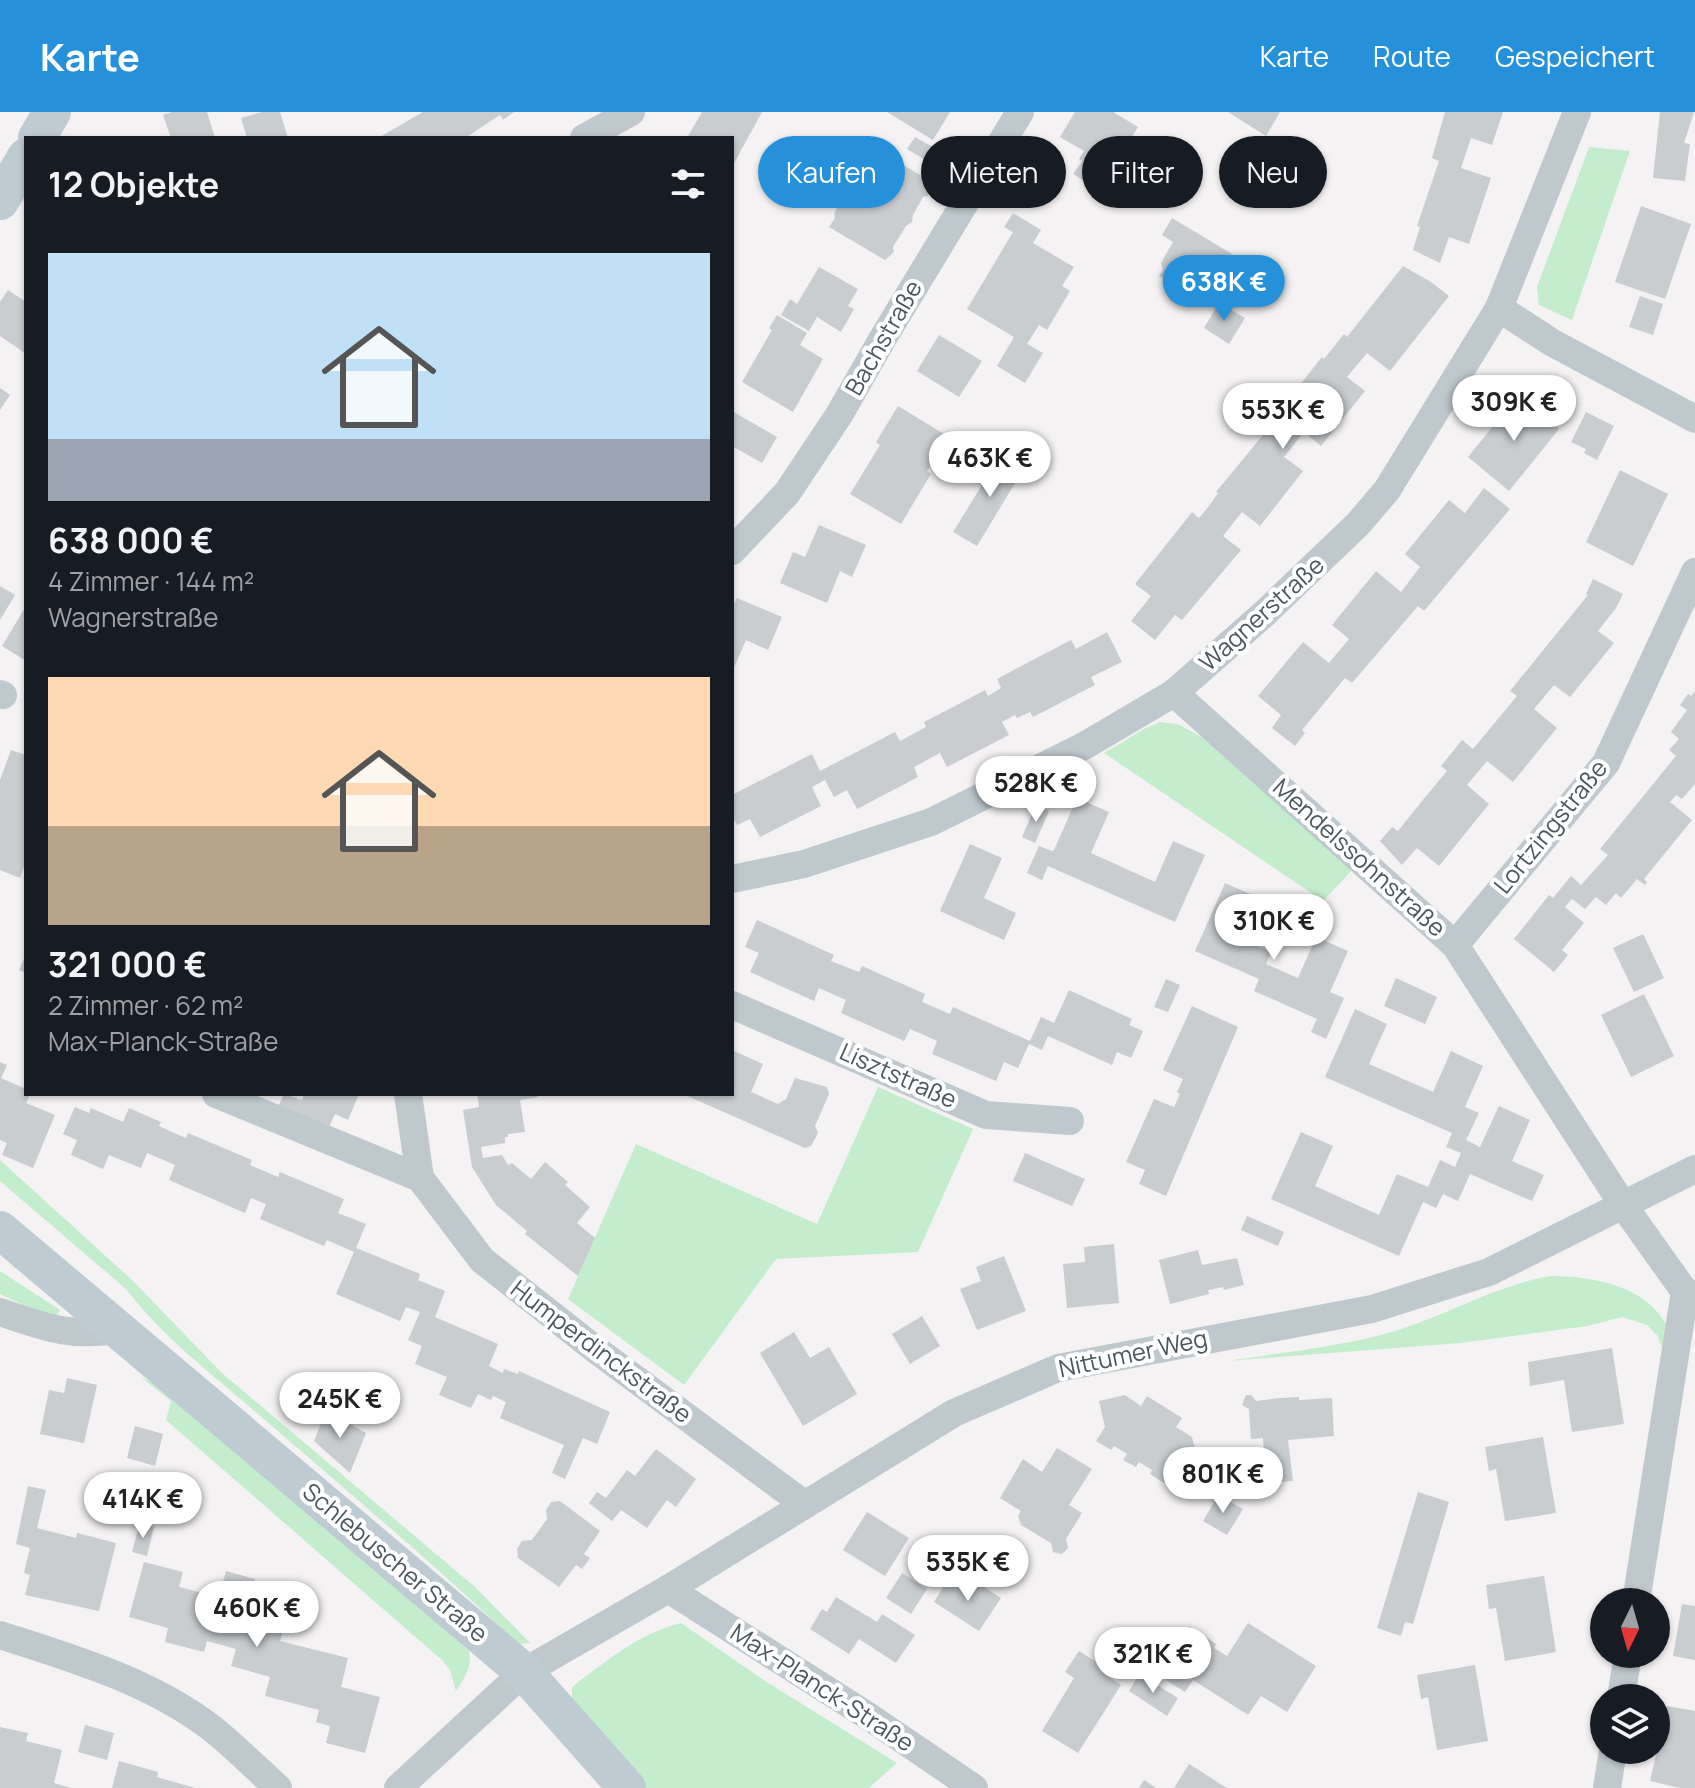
<!DOCTYPE html>
<html lang="de">
<meta charset="utf-8">
<style>
:root{--surface:#171b24;--page:#20242c;--text:#f1f3f6;--muted:#9ea1a6;--accent:#2591da}
body{margin:0;font-family:Manrope,sans-serif;background:var(--page);color:var(--text);height:100vh;display:flex;flex-direction:column;font-size:30px;white-space:nowrap}
*{box-sizing:border-box;margin:0}
p{font-size:26px;color:var(--muted)}
.icon{flex:none;width:44px;height:44px;fill:none;stroke:currentColor;stroke-width:2;stroke-linecap:round;stroke-linejoin:round}
.map{position:relative;flex:1;overflow:hidden}
.sheet{position:absolute;left:24px;top:24px;width:710px;height:960px;display:flex;flex-direction:column;background:var(--surface);border-radius:0px;box-shadow:0 2px 6px #0004}
.sheet>*{flex:none}
.hud{position:absolute;left:758px;top:24px;width:760px;height:72px;display:flex;gap:16px}
.needle{width:52px;rotate:185deg}
.tools{position:absolute;left:1590px;top:1476px;display:grid;gap:16px}
.tools a{display:grid;place-items:center;width:80px;height:80px;border-radius:50%;background:var(--surface);box-shadow:0 2px 6px #0004;font-size:40px}
.price{position:absolute;translate:-50% -68px;padding:0 18px;border-radius:28px;background:#fff;color:#222;font-size:26px;line-height:52px;filter:drop-shadow(0 2px 4px #0008)}
.price::after{content:'';position:absolute;left:50%;top:48px;width:24px;height:18px;margin-left:-12px;background:inherit;clip-path:polygon(0 0,100% 0,50% 100%)}
.price.active{background:var(--accent);color:#fff}
ul{padding:0;list-style:none}
li{display:grid;align-content:center;gap:16px;height:424px;padding:0 24px}
li span{display:grid;place-items:center;height:248px;border-radius:0px;color:#555}
li>.icon{margin-inline-start:auto}
span .icon{width:144px;height:144px;fill:#fffc;stroke-width:1}
li b{font-size:34px}
h2{display:flex;justify-content:space-between;align-items:center;height:96px;padding:0 24px;font-size:34px}
.chip{padding:0 28px;border-radius:36px;background:var(--surface);box-shadow:0 2px 6px #0004;font-size:28px;line-height:72px}
.chip.active{background:var(--accent);color:#fff}
header{display:flex;align-items:center;gap:48px;box-sizing:border-box;height:112px;padding:0 40px;background:var(--accent);color:#fff}
header strong{font-size:38px}
nav{display:flex;gap:44px;margin-inline-start:auto;font-size:28px}
.map>svg:first-child{display:block}
.green{fill:#c4edcd}
.building{fill:#c9cdd0}
.lines{fill:none;stroke-linecap:round;stroke-linejoin:round}
.street{stroke:#bec8cd;stroke-width:28}
.secondary{stroke:#bfcbd2;stroke-width:38}
.labels{text-anchor:middle;stroke-width:8;stroke-linejoin:round;paint-order:stroke}
.street-label{font-size:24px;fill:#4a585e;stroke:#fff}
</style>
<header>
<strong>Karte</strong>
<nav><a>Karte</a><a>Route</a><a>Gespeichert</a></nav>
</header>
<div class="map">
<svg width="1695" height="1676" viewBox="0 0 1695 1676">
<rect width="100%" height="100%" fill="#f4f2f2"/>
<g class="green">
<path d="M1589 35 1630 39 1572 208 1539 193 1537 175Z"/>
<path d="M1160 610 1177 612 1206 627 1353 757 1323 789 1104 641 1144 617Z"/>
<path d="M878 975 973 1017 918 1140 776 1147 684 1273 568 1187 636 1032 817 1112Z"/>
<path d="M0 1048 132 1168 222 1261 475 1475 530 1531 518 1532C439 1456 355 1386 272 1314 223 1271 166 1229 126 1177L0 1069Z"/>
<path d="M0 1159 60 1198 58 1202 50 1206 0 1182Z"/>
<path d="M1551 1164C1593 1165 1643 1172 1666 1212L1662 1235 1657 1223 1647 1213 1622 1205 1587 1214 1460 1231 1227 1249C1283 1240 1341 1235 1395 1219 1448 1203 1496 1173 1551 1164Z"/>
<path d="M141 1265 167 1277 401 1477 469 1539C473 1555 464 1566 456 1579L450 1558 443 1549 166 1308 171 1289Z"/>
<path d="M681 1511 765 1569 897 1651 869 1676H637L572 1589V1575C606 1549 640 1521 681 1511Z"/>
</g>
<g class="building">
<path d="M172 0H207L215 26H171L163 3Z"/>
<path d="M262 0H280L288 26H247L241 6Z"/>
<path d="M423 0H514L503 8 500 3 465 26H378Z"/>
<path d="M702 0H762L732 55V26H687Z"/>
<path d="M887 0H950L933 28Z"/>
<path d="M1075 0H1113L1138 15 1099 78 1073 62 1082 49 1079 47 1084 39 1060 25Z"/>
<path d="M1228 0H1280L1266 24Z"/>
<path d="M1445 0H1503L1492 33 1471 26 1461 56 1491 66 1469 132 1449 125 1440 151 1413 138 1420 115 1417 114 1439 49 1432 46Z"/>
<path d="M1660 0H1694L1684 31 1690 32 1685 69 1653 66Z"/>
<path d="M915 25 945 42 937 55 907 37Z"/>
<path d="M876 37 932 70 931 79 928 84 923 85 913 103 912 110 906 114 893 135 894 140 885 148 829 115 835 106 834 102 838 94H842L850 81 849 77 857 68 862 61 861 57Z"/>
<path d="M1641 94 1691 112 1665 187 1615 170Z"/>
<path d="M1013 101 1041 118 1033 131 1074 155 1062 174 1070 179 1047 218 1039 213 1027 232 1043 241 1025 271 997 254 1014 225 967 197 1013 120 1004 115Z"/>
<path d="M1172 106 1232 142 1202 190 1159 164 1163 158 1161 151 1173 130 1162 123Z"/>
<path d="M1403 154 1431 170 1449 184 1390 259 1367 241 1347 265 1365 279 1321 334 1304 320 1284 345 1303 359 1260 414 1242 400 1223 424 1241 438 1182 508 1175 503 1155 528 1131 509 1151 484 1135 472 1192 400 1199 406 1209 394 1218 381 1216 380 1281 301 1278 300 1322 245 1324 247 1344 222 1347 225Z"/>
<path d="M819 155 858 177 848 194 854 197 841 220 817 205 809 219 781 203 790 187 797 192Z"/>
<path d="M8 178 26 190V242L0 224V190Z"/>
<path d="M1640 184 1663 192 1653 223 1629 215Z"/>
<path d="M1219 191 1245 206 1229 232 1204 216Z"/>
<path d="M777 203 807 221 800 233 823 247 793 300 742 270 772 218 769 216Z"/>
<path d="M939 223 982 249 959 285 917 259Z"/>
<path d="M0 276 10 283 0 298Z"/>
<path d="M1518 283 1559 317 1509 379 1468 345Z"/>
<path d="M898 294 949 325 927 359 931 362 901 412 850 382 880 333 876 330Z"/>
<path d="M732 299 777 325 762 351 732 334Z"/>
<path d="M1586 300 1614 314 1597 348 1584 341 1586 337 1571 330Z"/>
<path d="M1003 339 1026 353 977 434 953 420Z"/>
<path d="M1620 358 1668 382 1633 454 1586 430Z"/>
<path d="M1484 376 1510 397 1424 499 1418 494 1352 571 1345 566 1302 618 1305 621 1295 634 1272 616 1281 603 1258 584 1303 530 1329 551 1349 527 1332 513 1376 459 1401 480 1420 455 1405 442 1449 388 1465 401Z"/>
<path d="M819 413 866 433 852 465 840 459 827 491 780 471 793 440 805 445Z"/>
<path d="M1593 467 1623 482 1616 496 1598 519 1614 531 1570 585 1554 573 1534 597 1557 616 1513 670 1487 649 1467 673 1489 692 1439 754 1417 736 1402 753 1380 729 1392 715 1398 719 1422 689 1447 659 1441 654 1462 628 1473 637 1517 584 1510 579 1588 483 1586 482Z"/>
<path d="M0 474 15 483 0 508Z"/>
<path d="M737 486 782 505 768 538 746 528 732 560V496Z"/>
<path d="M26 494V549L2 534Z"/>
<path d="M1107 520 1122 550 1091 565 1095 573 1033 605 1030 600 1017 606 1015 603 1002 610 1009 623 947 655 940 641 914 655 918 665 857 697 847 678 834 685 825 668 812 675 821 694 760 725 750 707 737 713 732 704V683L812 642 820 659 895 620 900 629 926 615 924 610 955 594 985 578 988 584 1001 576 997 567 1010 560 1071 528 1076 537Z"/>
<path d="M1695 579V672L1682 687 1676 683 1670 690 1692 708 1644 767 1647 770 1645 773 1637 767 1621 786 1616 781 1606 793 1596 785 1585 797 1572 787 1565 795 1584 811 1562 838 1568 843 1554 860 1514 827 1549 783 1553 786 1571 764 1581 773 1608 743 1600 737 1676 644 1669 638 1679 627 1671 620 1687 598 1680 593 1688 582 1691 584Z"/>
<path d="M11 638 26 643V749L20 766 0 758V668Z"/>
<path d="M1077 686 1109 700 1091 741 1155 770 1173 729 1205 743 1175 810 1048 754 1042 768 1027 761 1039 734 1052 739 1054 738Z"/>
<path d="M1036 693 1049 699 1035 731 1022 725Z"/>
<path d="M970 732 1002 746 984 786 1016 801 1004 828 940 799Z"/>
<path d="M1225 771 1257 785 1239 826 1271 840 1266 852 1298 866 1316 825 1348 839 1330 880 1344 886 1326 927 1311 920 1317 907 1254 879 1259 867 1195 839Z"/>
<path d="M757 808 834 843 831 849 859 860 862 854 925 882 922 890 950 902 953 895 1030 929 1041 905 1054 911 1069 878 1132 907 1129 913 1143 919 1131 946 1117 940 1112 953 1048 924 1042 938 1029 932 1018 956 1004 950 996 969 932 942 937 929 924 923 910 917 904 929 841 901 846 888 819 876 814 889 750 860 759 841 745 835Z"/>
<path d="M1643 822 1664 866 1634 880 1613 836Z"/>
<path d="M26 842V861L19 858Z"/>
<path d="M1396 866 1437 885 1425 912 1384 894Z"/>
<path d="M1166 867 1180 873 1168 900 1154 895Z"/>
<path d="M1644 882 1674 944 1631 965 1601 903Z"/>
<path d="M1192 894 1238 915 1166 1084 1139 1072 1145 1058 1126 1050 1154 987 1174 995 1180 982 1177 980 1183 967 1163 958Z"/>
<path d="M1355 897 1387 912 1369 952 1433 980 1451 939 1483 954 1465 995 1479 1001 1466 1028 1480 1035 1499 994 1530 1008 1512 1049 1544 1063 1532 1089 1470 1062 1458 1089 1443 1082 1436 1096 1423 1090 1399 1144 1271 1087 1301 1020 1333 1034 1315 1074 1379 1103 1397 1062 1428 1075 1440 1048 1455 1055 1461 1041 1446 1035 1452 1021 1325 965Z"/>
<path d="M732 938 763 952 751 980 778 992 786 987 795 966 827 975 829 982 815 1014 818 1021 811 1034 805 1036 683 982H732Z"/>
<path d="M0 950 7 953 1 966 26 977V982H30L26 991 55 1003 33 1056 2 1043 7 1031 0 1028Z"/>
<path d="M284 982 302 988 304 982H359L348 1008 335 1002 329 1015 278 995Z"/>
<path d="M477 982H538V985L520 988 525 1020 508 1022V1025H505V1031L481 1035 483 1046 502 1043 508 1053 512 1051 531 1067 545 1050 568 1070 565 1073 590 1095 577 1111 595 1126 578 1164 525 1122 527 1119 496 1093 472 1055 463 998 479 995Z"/>
<path d="M75 995 89 1001 91 996 123 1010 129 996 161 1010 159 1014 172 1020 186 1026 188 1021 252 1048 250 1053 278 1065 280 1060 344 1087 338 1101 366 1112 356 1136 420 1162 418 1168 445 1179 435 1205 498 1232 489 1254 503 1261 504 1257 518 1262 519 1259 610 1300 597 1332 583 1326 565 1367 552 1361 564 1333 500 1306 506 1290 493 1284 491 1288 478 1282 471 1296 439 1283 447 1265 415 1252 422 1234 408 1228 420 1200 406 1195 400 1209 336 1182 354 1140 327 1128 324 1134 260 1107 266 1092 251 1086 245 1101 169 1068 175 1053 147 1041 141 1056 109 1043 103 1057 71 1043 77 1028 63 1022Z"/>
<path d="M1025 1041 1085 1067 1072 1094 1013 1069Z"/>
<path d="M1247 1104 1284 1120 1278 1134 1241 1118Z"/>
<path d="M1114 1132 1119 1191 1067 1196 1063 1152 1085 1150 1084 1135Z"/>
<path d="M1198 1138 1202 1153 1237 1146 1244 1173 1224 1178 1223 1175 1208 1178 1209 1182 1170 1192 1159 1148Z"/>
<path d="M1004 1144 1026 1199 977 1218 960 1177 981 1169 976 1155Z"/>
<path d="M922 1204 940 1234 910 1252 892 1222Z"/>
<path d="M794 1220 810 1246 829 1235 857 1282 803 1314 760 1241Z"/>
<path d="M1612 1236 1624 1312 1572 1320 1564 1268 1530 1274 1528 1250Z"/>
<path d="M67 1266 97 1273 84 1331 40 1322 49 1278 64 1281Z"/>
<path d="M1125 1283 1141 1294 1147 1284 1182 1306 1176 1315 1192 1325 1198 1350 1173 1357 1164 1371 1150 1362 1152 1358 1139 1350 1136 1355 1123 1348 1127 1342 1114 1334 1111 1338 1096 1329 1105 1315 1099 1289Z"/>
<path d="M1246 1283H1251L1256 1289 1281 1286 1299 1285V1288L1332 1286 1334 1324 1288 1328 1293 1369 1266 1371 1263 1326 1251 1327 1249 1297 1242 1293Z"/>
<path d="M326 1299 366 1321 350 1361 314 1329Z"/>
<path d="M135 1314 163 1322 155 1354 127 1346Z"/>
<path d="M1543 1325 1556 1401 1505 1409 1496 1357 1489 1359 1485 1335Z"/>
<path d="M1057 1336 1092 1357 1069 1393 1082 1401 1066 1427 1068 1436 1062 1442 1053 1440 1051 1431 1021 1413 1018 1404 1021 1399 1000 1386 1023 1347 1042 1360Z"/>
<path d="M656 1337 696 1367 676 1395 667 1388 647 1416 621 1398 612 1409 589 1391 597 1380 606 1386 627 1358 635 1364Z"/>
<path d="M28 1374 46 1378 37 1416 76 1426 77 1421 116 1431 99 1499 25 1483 30 1463 24 1461 30 1436 16 1432Z"/>
<path d="M1418 1380 1449 1390 1413 1512 1405 1510 1401 1524 1377 1516Z"/>
<path d="M1218 1383 1243 1397 1227 1423 1203 1409Z"/>
<path d="M560 1389 600 1419 584 1442 590 1446 582 1457 576 1453 559 1475 518 1446 517 1437 522 1429 532 1428 547 1407 546 1398 551 1390Z"/>
<path d="M867 1400 909 1426 885 1464 843 1438Z"/>
<path d="M140 1411 154 1415 147 1444 132 1440Z"/>
<path d="M144 1450 183 1460 179 1475 219 1485 226 1459 255 1467 246 1499 286 1509 280 1529 348 1546 341 1575 380 1585 365 1641 326 1631 330 1614 316 1610 319 1598 265 1584 270 1565 231 1554 236 1537 207 1529 204 1540 165 1530 168 1516 129 1505Z"/>
<path d="M902 1461 927 1477 911 1502 886 1486Z"/>
<path d="M1544 1464 1556 1540 1505 1549 1496 1496 1489 1497 1486 1473Z"/>
<path d="M970 1466 1001 1486 979 1519 934 1490 947 1469 962 1478Z"/>
<path d="M836 1485 877 1510 882 1502 915 1523 896 1551 859 1527 849 1542 810 1517 822 1497 827 1500Z"/>
<path d="M1682 1492 1695 1494V1548L1673 1544Z"/>
<path d="M1248 1511 1316 1554 1287 1600 1261 1584 1248 1603 1193 1568 1185 1580 1158 1563 1189 1514 1216 1532 1214 1536 1227 1544Z"/>
<path d="M1079 1539 1110 1559 1107 1564 1121 1573 1078 1641 1042 1619 1074 1566 1065 1560Z"/>
<path d="M1475 1553 1488 1629 1437 1638 1428 1585 1421 1587 1417 1563Z"/>
<path d="M1139 1562 1178 1586 1167 1604 1129 1579Z"/>
<path d="M1667 1594 1695 1599V1676H1680L1650 1669Z"/>
<path d="M85 1613 114 1621 107 1648 78 1640Z"/>
<path d="M0 1615 28 1621 26 1629 62 1638 54 1671 71 1676H0Z"/>
<path d="M119 1649 158 1660 157 1665 195 1676H112Z"/>
<path d="M1189 1652 1227 1676H1174Z"/>
<path d="M1144 1668 1156 1676H1139Z"/>
</g>
<g class="lines">
<g class="street">
<path d="M584 26 631 0"/>
<path d="M1499 196 1551 230 1695 307"/>
<path d="M732 439 787 381 839 303 883 226 1020 0"/>
<path d="M1174 581 1455 833 1623 1093 1685 1180 1695 1182"/>
<path d="M0 582 3 583"/>
<path d="M732 767 804 752 931 710 1084 634 1174 581 1265 501 1358 412 1387 378 1499 196 1577 0"/>
<path d="M1455 833 1606 651 1695 460"/>
<path d="M732 893 986 1003 1070 1009"/>
<path d="M216 982 420 1066"/>
<path d="M408 982 420 1066 482 1148 595 1237 804 1392"/>
<path d="M0 1200C48 1216 69 1225 120 1218"/>
<path d="M668 1477 868 1604 974 1676"/>
<path d="M1636 1490 1685 1180"/>
<path d="M0 1523C74 1547 151 1569 214 1618 236 1636 257 1657 278 1676"/>
<path d="M1621 1586 1628 1542"/>
<path d="M398 1676 524 1560 668 1477 954 1301 1058 1256 1372 1197 1489 1160 1695 1057"/>
<path d="M1607 1676 1613 1638"/>
</g>
<g class="secondary">
<path d="M37 26 52 0"/>
<path d="M0 89 26 45"/>
<path d="M0 1118 524 1560 627 1676"/>
</g>
</g>
<g class="labels">
<g class="street-label">
<text transform="translate(884 226) rotate(-60)" y="8">Bachstraße</text>
<text transform="translate(1262 502) rotate(-42)" y="8">Wagnerstraße</text>
<text transform="translate(1551 715) rotate(-51)" y="8">Lortzingstraße</text>
<text transform="translate(1359 746) rotate(42)" y="8">Mendelssohnstraße</text>
<text transform="translate(898 964) rotate(24)" y="8">Lisztstraße</text>
<text transform="translate(601 1240) rotate(37)" y="8">Humperdinckstraße</text>
<text transform="translate(1133 1242) rotate(-12)" y="8">Nittumer Weg</text>
<text transform="translate(395 1451) rotate(40)" y="8">Schlebuscher Straße</text>
<text transform="translate(822 1576) rotate(33)" y="8">Max-Planck-Straße</text>
</g>
</g>
</svg>
<div class="tools">
<a><svg class="needle" viewBox="-14 -14 28 28"><path d="M0-13l5 13h-10z" fill="#e53935"/><path d="M0 13l5-13h-10z" fill="#9ea1a6"/></svg></a>
<a><svg class="icon" aria-label="layers" viewBox="0 0 24 24"><path d="M12 4l9 5-9 5-9-5zM3 14l9 5 9-5"/></svg></a>
</div>
<b class="price active" style="left:1224px;top:211px">638K €</b>
<b class="price" style="left:1514px;top:331px">309K €</b>
<b class="price" style="left:1283px;top:339px">553K €</b>
<b class="price" style="left:990px;top:387px">463K €</b>
<b class="price" style="left:1036px;top:712px">528K €</b>
<b class="price" style="left:1274px;top:850px">310K €</b>
<b class="price" style="left:340px;top:1328px">245K €</b>
<b class="price" style="left:1223px;top:1403px">801K €</b>
<b class="price" style="left:143px;top:1428px">414K €</b>
<b class="price" style="left:968px;top:1491px">535K €</b>
<b class="price" style="left:257px;top:1537px">460K €</b>
<b class="price" style="left:1153px;top:1583px">321K €</b>
<div class="hud">
<a class="chip active">Kaufen</a>
<a class="chip">Mieten</a>
<a class="chip">Filter</a>
<a class="chip">Neu</a>
</div>
<section class="sheet">
<h2>12 Objekte<svg class="icon" aria-label="filters" viewBox="0 0 24 24"><path d="M4 7h16M4 17h16"/><circle cx="9" cy="7" r="2"/><circle cx="15" cy="17" r="2"/></svg></h2>
<ul>
<li><span style="background:linear-gradient(#bfe0f5 75%,#9aa5b1 0)"><svg class="icon" aria-label="home" viewBox="0 0 24 24"><path d="M3 11l9-7 9 7M6 9v11h12V9"/></svg></span><div><b>638 000 €</b><p>4 Zimmer · 144 m²</p><p>Wagnerstraße</p></div></li>
<li><span style="background:linear-gradient(#ffd9b3 60%,#b9a48a 0)"><svg class="icon" aria-label="home" viewBox="0 0 24 24"><path d="M3 11l9-7 9 7M6 9v11h12V9"/></svg></span><div><b>321 000 €</b><p>2 Zimmer · 62 m²</p><p>Max-Planck-Straße</p></div></li>
</ul>
</section>
</div>
